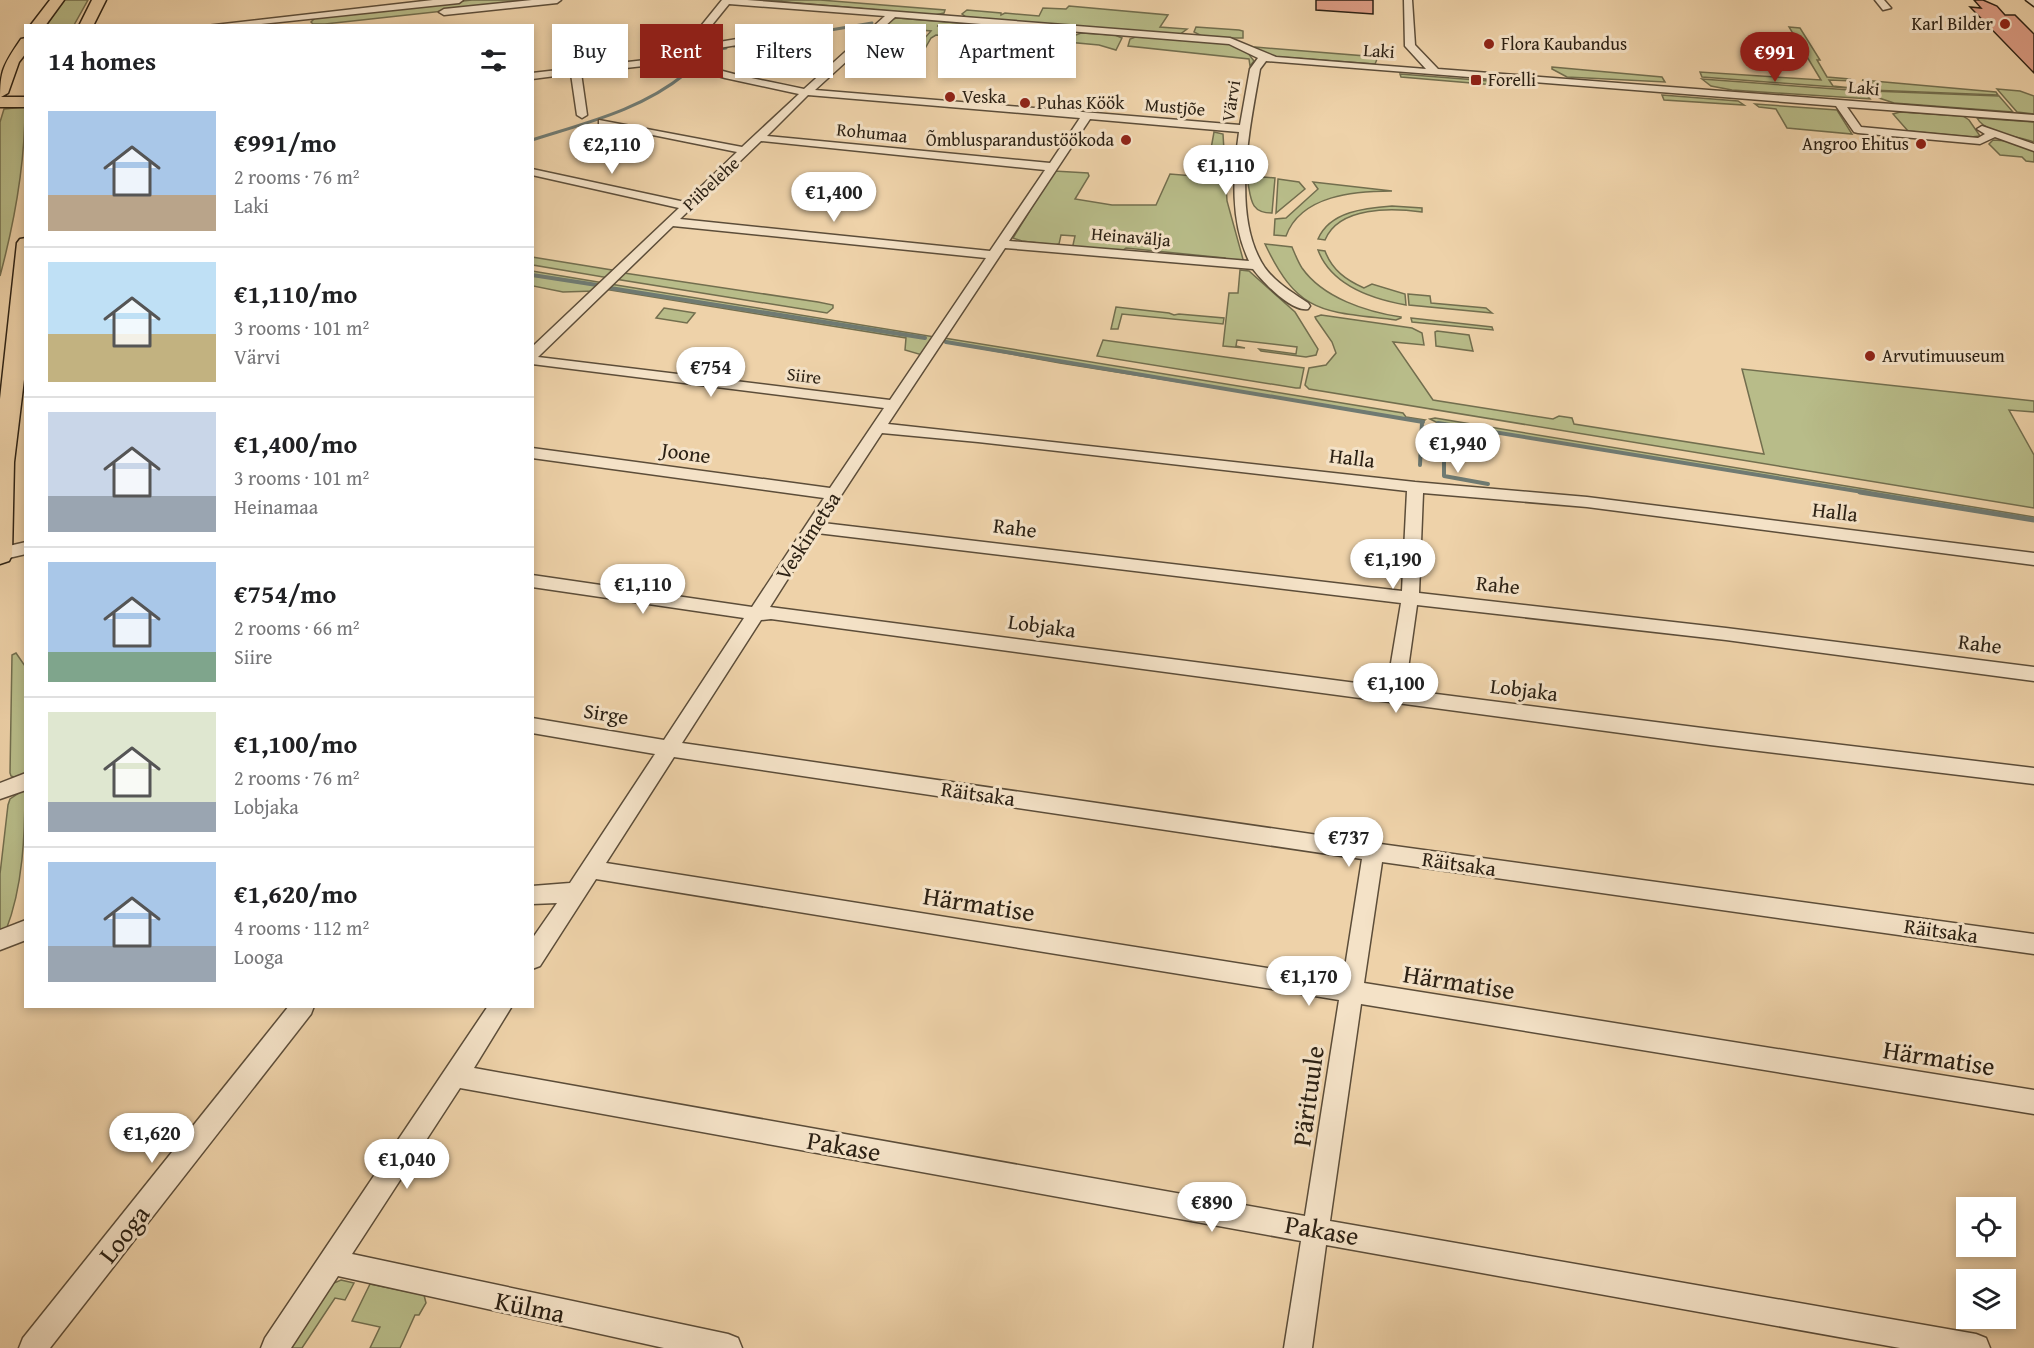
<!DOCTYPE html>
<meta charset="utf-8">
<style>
:root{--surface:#fff;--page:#f6f6f6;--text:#202124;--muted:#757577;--line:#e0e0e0;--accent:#8f2418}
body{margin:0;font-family:"Gentium Book Plus",serif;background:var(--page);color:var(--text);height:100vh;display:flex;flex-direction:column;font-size:22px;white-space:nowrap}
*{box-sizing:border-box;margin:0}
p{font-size:20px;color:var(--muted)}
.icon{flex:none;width:33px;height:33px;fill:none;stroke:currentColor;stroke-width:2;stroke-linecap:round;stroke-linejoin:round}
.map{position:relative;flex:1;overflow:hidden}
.drawer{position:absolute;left:24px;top:24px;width:510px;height:984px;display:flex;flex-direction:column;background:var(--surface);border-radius:0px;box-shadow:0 3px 9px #0003}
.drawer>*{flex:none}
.guide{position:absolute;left:552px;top:24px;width:570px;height:54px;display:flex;gap:12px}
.buttons{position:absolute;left:1956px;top:1197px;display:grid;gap:12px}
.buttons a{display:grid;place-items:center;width:60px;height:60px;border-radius:0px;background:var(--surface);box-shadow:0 3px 9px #0003;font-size:30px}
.price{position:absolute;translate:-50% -51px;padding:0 14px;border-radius:21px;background:#fff;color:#222;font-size:20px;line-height:39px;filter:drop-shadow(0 2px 3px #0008)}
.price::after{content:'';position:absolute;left:50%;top:36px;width:18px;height:14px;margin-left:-9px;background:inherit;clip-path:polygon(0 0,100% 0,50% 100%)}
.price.selected{background:var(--accent);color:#fff}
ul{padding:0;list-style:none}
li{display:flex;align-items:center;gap:18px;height:150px;padding:0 24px}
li+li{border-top:2px solid var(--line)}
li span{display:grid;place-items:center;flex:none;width:168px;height:120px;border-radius:0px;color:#555}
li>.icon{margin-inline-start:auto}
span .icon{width:72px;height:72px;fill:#fffc;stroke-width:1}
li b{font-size:26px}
h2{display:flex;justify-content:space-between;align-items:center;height:72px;padding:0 24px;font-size:26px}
.tag{padding:0 21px;border-radius:0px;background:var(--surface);box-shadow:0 3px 9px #0003;font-size:21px;line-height:54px}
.tag.selected{background:var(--accent);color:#fff}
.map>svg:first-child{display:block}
.green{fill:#b8bc89;stroke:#726e4e;stroke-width:1.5}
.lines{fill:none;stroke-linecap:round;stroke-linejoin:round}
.stream-far2{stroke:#6f7a72;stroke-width:3}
.stream-far1{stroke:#6f7a72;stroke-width:4}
.stream{stroke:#6f7a72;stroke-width:5}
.building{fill:#dd9d85;stroke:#2c2114;stroke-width:1.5}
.street-casing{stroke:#5c4d39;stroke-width:3}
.secondary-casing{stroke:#2c2114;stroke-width:3}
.primary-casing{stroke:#2c2114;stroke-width:3}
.street{fill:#f4e2c7;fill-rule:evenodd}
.secondary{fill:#f4e2c7;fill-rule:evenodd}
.primary{fill:#eed2a9;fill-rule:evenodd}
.poi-dot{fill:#8f2418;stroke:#f4e2c7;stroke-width:2}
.labels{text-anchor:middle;stroke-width:6;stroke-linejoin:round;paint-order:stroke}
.far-poi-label{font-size:18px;fill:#2c2114;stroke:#f4e2c7;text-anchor:start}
.far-street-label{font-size:18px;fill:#2c2114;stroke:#f4e2c7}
.street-label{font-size:21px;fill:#2c2114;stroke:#f4e2c7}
.near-street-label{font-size:26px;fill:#2c2114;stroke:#f4e2c7}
</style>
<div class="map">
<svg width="2034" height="1348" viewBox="0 0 2034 1348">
<rect width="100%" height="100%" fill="#eed2a9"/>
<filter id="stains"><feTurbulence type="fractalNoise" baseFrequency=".00333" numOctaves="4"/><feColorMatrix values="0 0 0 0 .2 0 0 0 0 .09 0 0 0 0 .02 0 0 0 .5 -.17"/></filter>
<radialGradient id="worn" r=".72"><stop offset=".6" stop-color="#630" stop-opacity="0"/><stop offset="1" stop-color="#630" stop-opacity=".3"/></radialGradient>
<g class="green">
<path d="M63 0H88L74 25 46 26Z"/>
<path d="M472 0H545L325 24H313L311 22 316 17Z"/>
<path d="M764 0H820L945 10 944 13 935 15Z"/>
<path d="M1069 6 1168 15 1160 27 1187 29 1179 35 966 17 962 14 967 10 1001 13V15L1005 13 1039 16 1043 8 1066 9Z"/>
<path d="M897 18 995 26 1000 29 999 32 937 26 998 34 995 40 936 35 931 38 918 61 905 60 931 31 881 27 889 20Z"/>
<path d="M1196 27 1239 30 1243 31V38H1206L1194 32Z"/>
<path d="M1789 27 1800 28 1820 60H1817L1827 77 1850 79 1854 81 1829 80 1833 86 1861 89 1702 77 1700 72 1821 80Z"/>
<path d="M1019 28 1054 31 1062 35V40L1057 42 1006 37 1009 30Z"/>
<path d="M1081 33 1115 35 1122 38 1116 50 1099 45 1067 42 1068 38Z"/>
<path d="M1138 36 1233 44 1248 53 1254 61 1250 66 1249 59 1128 46 1130 39Z"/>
<path d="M1255 47 1378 57 1375 64 1267 56 1255 49Z"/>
<path d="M1552 67 1662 77 1665 82 1567 77 1552 69Z"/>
<path d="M1400 74 1502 82 1507 86 1401 77Z"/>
<path d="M1702 79 1863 91 1870 99 1732 90 1711 86Z"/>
<path d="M1862 80 1996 92 1998 95 1870 90 1876 88 1872 83Z"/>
<path d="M1997 89 2020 91 2034 96V114L2017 112Z"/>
<path d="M1872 91 1999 96 2013 112 1894 103 1879 98Z"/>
<path d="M1662 95 1738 101 1744 105 1664 100Z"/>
<path d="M1755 104 1837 110 1852 134 1787 128 1776 109 1759 107Z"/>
<path d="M25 107C25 164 15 220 0 276V122L4 109Z"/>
<path d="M1900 112 1963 116 1969 120 1980 136 1971 137 1908 131 1893 114Z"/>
<path d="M1977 118 2034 122V142C2017 136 1985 133 1977 118Z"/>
<path d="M1214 132 1223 134 1227 201 1244 263 1230 262 1225 258 1126 248 1122 251 1076 247 1073 245 1075 236 1061 235 1059 244 1055 245 1022 241 1013 238 1054 171 1088 173 1089 176 1075 199 1112 205H1156L1170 174 1206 177Z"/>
<path d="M1993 140 2009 141 2034 150V162L2026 161 2022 157 2000 155 1989 144Z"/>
<path d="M1263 177 1275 178 1272 213C1251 213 1251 200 1248 183Z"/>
<path d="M1278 179 1299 182 1305 189 1276 213Z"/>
<path d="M1313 182 1392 191C1355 191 1301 195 1286 236L1274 235 1275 219 1286 218 1318 189Z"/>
<path d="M1392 206 1422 208V212C1392 208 1339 206 1325 240L1318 239C1330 211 1366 208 1392 206Z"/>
<path d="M1265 244 1292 247C1295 254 1298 262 1302 268 1323 298 1367 312 1401 317V318L1396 320C1324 311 1299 316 1265 244Z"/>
<path d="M1318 250 1325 251C1332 270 1346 280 1364 288L1372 284 1405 294 1406 305C1372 299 1331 285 1318 250Z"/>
<path d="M532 257 612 270 614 272 609 278 533 265Z"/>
<path d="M1240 270 1249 271 1295 312 1318 349 1316 355 1306 357 1261 351 1259 349 1296 354 1297 347 1237 340 1236 346 1245 348 1223 346 1229 293H1238Z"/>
<path d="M532 271 604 283 595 291 563 292 533 286Z"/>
<path d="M624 273 818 302 833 305V308L827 313 615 279Z"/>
<path d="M610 284 935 337 922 355 905 350 906 338 604 289Z"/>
<path d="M1408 294 1430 296 1431 303 1486 308 1492 313 1409 305Z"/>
<path d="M1116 307 1169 313 1174 315 1179 314 1224 318 1223 324 1122 314 1118 329H1111Z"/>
<path d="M664 308 695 313 687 323 656 318Z"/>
<path d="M1321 315 1412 328 1422 333 1424 345 1393 342 1433 400 1553 419 1559 416 1572 418 1574 424 1764 454 1742 369 2034 401V412L2009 410 2034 455V508L1309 389 1305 385 1309 368 1326 365 1336 353 1332 342 1316 319 1315 317Z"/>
<path d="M1411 318 1492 327 1493 330 1412 322Z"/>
<path d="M1437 331 1469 335 1473 351 1436 346 1435 332Z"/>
<path d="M944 338 1403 413 1406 417 1425 420 1422 422 1362 411 1060 363 946 342Z"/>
<path d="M1103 340 1304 368 1300 388H1296L1097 356Z"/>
<path d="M1435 418 2034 517V520L1438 423 1430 419Z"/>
<path d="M16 653 25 666 26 775 16 778 11 776 10 773 12 655Z"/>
<path d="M25 789C25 834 23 887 6 930H0V874L8 805 10 799Z"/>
<path d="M341 1280 354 1283 345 1300 335 1298 302 1348H288L329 1285Z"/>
<path d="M370 1284 424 1295 426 1303 419 1315H415L400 1348H370L380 1327 352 1321Z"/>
</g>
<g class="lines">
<g class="stream-far2">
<path d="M765 41 872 23"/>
<path d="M734 46 760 42"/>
<path d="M701 52 726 48"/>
<path d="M532 140C585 123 641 110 685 74"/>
</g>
<g class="stream-far1">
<path d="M532 275 597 285"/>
<path d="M610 288 925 338"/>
<path d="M946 342 1423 422"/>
<path d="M1438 423 1869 493"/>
<path d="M1444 424V476L1488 484"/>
<path d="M1420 465 1422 422"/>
</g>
<path class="stream" d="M1860 492 2034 520"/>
</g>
<g class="building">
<path d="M1316 0H1373V14L1316 10Z"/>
<path d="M1974 0H1983L1997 6 2005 15H2015L2034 34V73L1970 7 1981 8Z"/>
</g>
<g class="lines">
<defs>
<g id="street">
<path d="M433 0H463L459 3 241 26H206Z"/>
<path d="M532 0H561L557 3 444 15 439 12 444 9Z"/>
<path d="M722 0H747L1230 38 1276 57 1426 69 1405 46 1404 0H1412L1415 45 1438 69 2034 115V121L1847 107 1861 127 1978 138 1985 134 1977 129 1982 126 2034 144V151L1995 137 1980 144 1858 133 1854 132 1836 106 1266 61 1260 69C1250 127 1230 217 1265 268 1276 283 1293 293 1308 303L1310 306 1308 309C1291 312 1263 282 1253 269L1005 248 888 424 1415 482 1587 497 2034 553V565L1587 507 1423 493 1419 593 1726 628 2034 667V681L1726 640 1417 605 1405 690 1710 729 2034 768V784L1710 745 771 619 761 620 682 743 1373 843 2034 934V954L1382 862 1364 983 2034 1090V1114L1361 1004 1330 1221 1976 1334 1986 1338 1990 1348H1900L1326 1245 1312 1348H1284L1301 1241 460 1088 352 1254 728 1334 738 1338 742 1348H664L338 1276 291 1348H261L265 1338 488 1006H512L474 1068 1305 1216 1339 1000 596 879 540 966 532 969V939L557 903 532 904V886L570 883 655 754 532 733V718L664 740 744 618 532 587V575L752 607 824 498 532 458V448L830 488 884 408 532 364V347L679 208 532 175V169L685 202 737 152 603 125 599 124V120L742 147 799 94 725 78 694 69 679 62 581 73 587 115 582 118 577 115 571 74 532 79V73L680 56V52ZM729 4 885 16 804 89C763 80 721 74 683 57L689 53 797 35 802 32 797 29 695 46ZM895 17 1229 44 1258 58 1250 69 1240 125 815 90ZM808 95 1080 118 1050 163 767 136ZM1090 119 1239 132C1233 175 1230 221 1249 261L1009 241ZM761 141 1045 170 990 251 680 219ZM673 226 986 258 890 400 538 357ZM882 433 978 442 1407 491 1402 591 823 523ZM817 533 1401 603 1387 687 770 607ZM674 757 1362 859 1343 980 606 863Z"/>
<path d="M1875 0H1884L1891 8 1883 10Z"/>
<path d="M26 542V554L0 560V548Z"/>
<path d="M26 773V790L0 799V783Z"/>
<path d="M26 920V940L0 950V930Z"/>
<path d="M289 1006H314L311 1014 50 1348H19L23 1338Z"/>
</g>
<path id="secondary" d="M2026 0H2034V6Z"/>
<g id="primary">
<path d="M50 0H64L45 26H30Z"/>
<path d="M92 0H106L93 26H79Z"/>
<path d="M26 38V53L19 62 8 93 1 97H26V107H0C0 72 1 68 21 39Z"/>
<path d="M26 238V363L14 462 12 555 9 561 0 564V399L17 243 20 239Z"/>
</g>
</defs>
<use href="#street" class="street-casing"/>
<use href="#secondary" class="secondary-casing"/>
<use href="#primary" class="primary-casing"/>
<use href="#street" class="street"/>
<use href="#secondary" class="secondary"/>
<use href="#primary" class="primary"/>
</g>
<g class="poi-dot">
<circle cx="2005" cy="24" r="6"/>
<circle cx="1489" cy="44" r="6"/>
<rect x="1470" y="74" width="12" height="12" rx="3"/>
<circle cx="950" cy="97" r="6"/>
<circle cx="1025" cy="103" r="6"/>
<circle cx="1126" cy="140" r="6"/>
<circle cx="1921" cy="144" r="6"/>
<circle cx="1870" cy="356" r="6"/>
</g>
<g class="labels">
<g class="far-poi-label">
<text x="1993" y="30" text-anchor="end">Karl Bilder</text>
<text x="1501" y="50">Flora Kaubandus</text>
<text x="1488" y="86">Forelli</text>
<text x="962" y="103">Veska</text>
<text x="1037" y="109">Puhas Köök</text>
<text x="1114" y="146" text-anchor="end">Õmblusparandustöökoda</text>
<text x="1909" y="150" text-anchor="end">Angroo Ehitus</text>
<text x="1882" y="362">Arvutimuuseum</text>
</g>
<g class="far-street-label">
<text transform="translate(1379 51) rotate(4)" y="6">Laki</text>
<text transform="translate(1864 88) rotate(5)" y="6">Laki</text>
<text transform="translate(1231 101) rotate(-81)" y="6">Värvi</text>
<text transform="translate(1175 107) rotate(5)" y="6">Mustjõe</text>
<text transform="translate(872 133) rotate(6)" y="6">Rohumaa</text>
<text transform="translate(711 184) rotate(-43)" y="6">Piibelehe</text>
<text transform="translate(1131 237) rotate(5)" y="6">Heinavälja</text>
<text transform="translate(804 376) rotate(7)" y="6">Siire</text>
</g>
<g class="street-label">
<text transform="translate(686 453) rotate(8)" y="7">Joone</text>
<text transform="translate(1352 458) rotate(7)" y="7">Halla</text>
<text transform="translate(1835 512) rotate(7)" y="7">Halla</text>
<text transform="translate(1015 528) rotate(7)" y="7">Rahe</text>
<text transform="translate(808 536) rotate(-57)" y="7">Veskimetsa</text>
<text transform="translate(1498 585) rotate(6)" y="7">Rahe</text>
<text transform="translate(1042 626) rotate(8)" y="7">Lobjaka</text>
<text transform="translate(1980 644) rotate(7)" y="7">Rahe</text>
<text transform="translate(1524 690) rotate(7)" y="7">Lobjaka</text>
<text transform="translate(606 714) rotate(9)" y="7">Sirge</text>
<text transform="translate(978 794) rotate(8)" y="7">Räitsaka</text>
<text transform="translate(1459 864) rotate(8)" y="7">Räitsaka</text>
<text transform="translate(1941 931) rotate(8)" y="7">Räitsaka</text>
</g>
<g class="near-street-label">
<text transform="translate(979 904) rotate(9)" y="9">Härmatise</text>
<text transform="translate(1459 982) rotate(9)" y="9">Härmatise</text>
<text transform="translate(1939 1058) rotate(9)" y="9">Härmatise</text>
<text transform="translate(1308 1096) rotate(-82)" y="9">Pärituule</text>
<text transform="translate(844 1146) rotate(10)" y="9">Pakase</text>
<text transform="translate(1322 1230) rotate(10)" y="9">Pakase</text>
<text transform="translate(124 1234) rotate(-52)" y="9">Looga</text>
<text transform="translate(530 1307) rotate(12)" y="9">Külma</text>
</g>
</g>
<rect width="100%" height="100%" filter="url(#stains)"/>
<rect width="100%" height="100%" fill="url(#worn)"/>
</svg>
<div class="buttons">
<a><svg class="icon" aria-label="locate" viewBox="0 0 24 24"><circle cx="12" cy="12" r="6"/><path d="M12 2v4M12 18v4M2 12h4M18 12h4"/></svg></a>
<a><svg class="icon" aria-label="layers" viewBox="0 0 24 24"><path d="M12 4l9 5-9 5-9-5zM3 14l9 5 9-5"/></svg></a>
</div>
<b class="price selected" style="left:1775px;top:83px">€991</b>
<b class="price" style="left:612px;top:175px">€2,110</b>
<b class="price" style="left:1226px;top:196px">€1,110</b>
<b class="price" style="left:834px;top:223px">€1,400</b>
<b class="price" style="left:711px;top:398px">€754</b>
<b class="price" style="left:1458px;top:474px">€1,940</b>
<b class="price" style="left:1393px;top:590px">€1,190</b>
<b class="price" style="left:643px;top:615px">€1,110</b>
<b class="price" style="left:1396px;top:714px">€1,100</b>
<b class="price" style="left:1349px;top:868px">€737</b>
<b class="price" style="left:1309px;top:1007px">€1,170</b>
<b class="price" style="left:152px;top:1164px">€1,620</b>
<b class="price" style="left:407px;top:1190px">€1,040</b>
<b class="price" style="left:1212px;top:1233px">€890</b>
<div class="guide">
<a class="tag">Buy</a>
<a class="tag selected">Rent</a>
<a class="tag">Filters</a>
<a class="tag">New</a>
<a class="tag">Apartment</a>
</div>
<section class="drawer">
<h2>14 homes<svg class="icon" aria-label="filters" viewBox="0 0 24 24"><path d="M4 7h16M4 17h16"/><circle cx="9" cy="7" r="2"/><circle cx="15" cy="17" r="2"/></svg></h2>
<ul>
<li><span style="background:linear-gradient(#a9c7e8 70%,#b9a48a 0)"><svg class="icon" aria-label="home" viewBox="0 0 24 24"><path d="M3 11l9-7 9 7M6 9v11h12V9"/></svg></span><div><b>€991/mo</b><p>2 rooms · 76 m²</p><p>Laki</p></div></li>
<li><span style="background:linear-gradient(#bfe0f5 60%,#c2b280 0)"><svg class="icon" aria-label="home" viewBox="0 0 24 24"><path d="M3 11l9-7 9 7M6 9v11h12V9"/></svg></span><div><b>€1,110/mo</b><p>3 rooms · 101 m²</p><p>Värvi</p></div></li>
<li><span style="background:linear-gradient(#c9d6e8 70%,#9aa5b1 0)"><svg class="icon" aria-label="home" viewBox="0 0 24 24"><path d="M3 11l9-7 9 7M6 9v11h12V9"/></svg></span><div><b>€1,400/mo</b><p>3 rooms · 101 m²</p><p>Heinamaa</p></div></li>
<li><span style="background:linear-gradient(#a9c7e8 75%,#7fa58c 0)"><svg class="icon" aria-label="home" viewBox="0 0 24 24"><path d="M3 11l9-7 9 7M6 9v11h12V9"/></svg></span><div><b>€754/mo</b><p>2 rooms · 66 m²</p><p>Siire</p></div></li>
<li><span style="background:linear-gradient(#dfe7d0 75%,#9aa5b1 0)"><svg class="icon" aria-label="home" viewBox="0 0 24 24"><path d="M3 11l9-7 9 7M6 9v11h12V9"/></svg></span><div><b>€1,100/mo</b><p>2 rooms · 76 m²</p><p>Lobjaka</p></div></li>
<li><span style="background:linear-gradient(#a9c7e8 70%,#9aa5b1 0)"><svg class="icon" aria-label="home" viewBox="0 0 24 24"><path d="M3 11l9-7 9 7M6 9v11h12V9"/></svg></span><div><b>€1,620/mo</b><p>4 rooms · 112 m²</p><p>Looga</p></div></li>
</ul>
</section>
</div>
